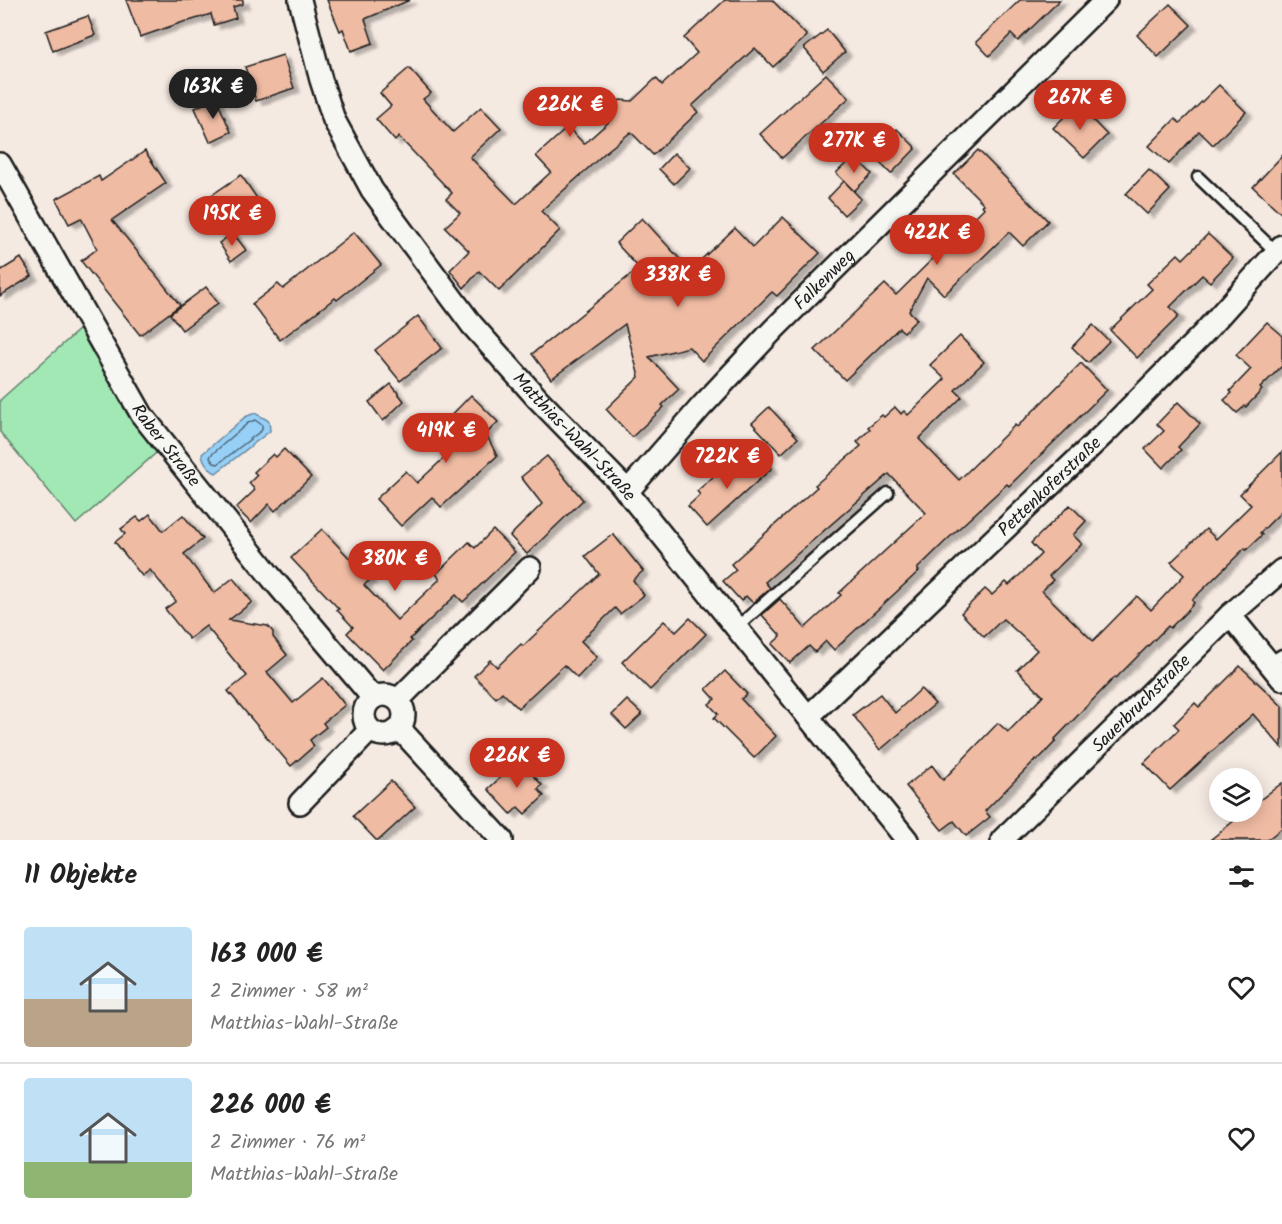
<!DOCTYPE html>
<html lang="de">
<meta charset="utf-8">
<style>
:root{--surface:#fff;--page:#f6f6f6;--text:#222;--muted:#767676;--line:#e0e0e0;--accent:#c8321e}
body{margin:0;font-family:Kalam,sans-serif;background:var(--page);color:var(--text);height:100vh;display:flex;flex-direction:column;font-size:22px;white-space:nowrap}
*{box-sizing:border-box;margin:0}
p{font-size:20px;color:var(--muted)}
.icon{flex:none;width:33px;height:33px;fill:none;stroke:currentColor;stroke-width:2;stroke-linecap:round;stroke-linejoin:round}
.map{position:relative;height:840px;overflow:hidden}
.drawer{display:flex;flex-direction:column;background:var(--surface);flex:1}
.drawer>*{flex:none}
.buttons{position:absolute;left:1209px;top:768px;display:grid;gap:12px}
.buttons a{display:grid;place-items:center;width:54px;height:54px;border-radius:50%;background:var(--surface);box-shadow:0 3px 15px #0003;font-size:30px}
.price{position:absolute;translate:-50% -51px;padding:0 14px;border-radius:21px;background:var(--accent);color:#fff;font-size:20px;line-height:39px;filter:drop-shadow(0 2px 3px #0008)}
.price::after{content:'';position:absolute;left:50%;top:36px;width:18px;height:14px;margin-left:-9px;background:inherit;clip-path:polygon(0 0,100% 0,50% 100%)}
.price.selected{background:#222;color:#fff}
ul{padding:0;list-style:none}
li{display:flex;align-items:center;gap:18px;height:150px;padding:0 24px}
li+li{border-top:2px solid var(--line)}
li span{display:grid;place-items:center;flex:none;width:168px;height:120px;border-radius:6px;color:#555}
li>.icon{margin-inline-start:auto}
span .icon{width:72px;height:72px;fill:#fffc;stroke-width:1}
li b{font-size:26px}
h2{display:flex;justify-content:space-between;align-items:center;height:72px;padding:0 24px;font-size:26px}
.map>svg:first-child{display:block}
.green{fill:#a2e8b5;stroke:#5f8268;stroke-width:1.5}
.water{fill:#97d0f7;stroke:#66889f;stroke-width:1.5}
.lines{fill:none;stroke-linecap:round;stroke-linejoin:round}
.shore{stroke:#4d6474;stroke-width:1.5}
.building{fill:#f0bba3;stroke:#1c1c1c;stroke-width:1.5;filter:url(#shadow)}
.service-casing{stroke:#1c1c1c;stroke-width:15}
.minor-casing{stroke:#1c1c1c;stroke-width:26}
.service{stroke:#f6f6f2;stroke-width:10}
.minor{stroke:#f6f6f2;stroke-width:21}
.labels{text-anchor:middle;stroke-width:4.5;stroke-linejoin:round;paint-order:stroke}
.street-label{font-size:18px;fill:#1c1c1c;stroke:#f6f6f2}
</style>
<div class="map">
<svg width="1282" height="840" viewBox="0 0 1282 840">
<defs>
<filter id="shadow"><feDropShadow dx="6" dy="4" stdDeviation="1.5" flood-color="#0004"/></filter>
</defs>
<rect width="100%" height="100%" fill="#f5eae2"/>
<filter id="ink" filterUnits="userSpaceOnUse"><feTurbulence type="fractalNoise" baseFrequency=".0167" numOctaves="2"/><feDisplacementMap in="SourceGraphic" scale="12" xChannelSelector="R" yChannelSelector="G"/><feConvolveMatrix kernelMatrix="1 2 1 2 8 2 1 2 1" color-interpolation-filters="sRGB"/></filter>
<g filter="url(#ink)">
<path class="green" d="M89 321 165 445 76 524 0 432V400Z"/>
<path class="water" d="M255 413 269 421 270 431 216 473C210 471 203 461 202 454L245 417Z"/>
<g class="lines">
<path class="shore" d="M255 420 262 425V430L218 464 214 463 210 458 211 455 248 423Z"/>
</g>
<g class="building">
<path d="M126 0H243V4L233 7 236 18 214 25 211 14 186 22V21L140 37Z"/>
<path d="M327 0H410L365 19 373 43 351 51 343 29 340 31Z"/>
<path d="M725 0H772L807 36 773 67 755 48 692 106 698 112 653 155 631 132 607 151 541 211 560 230 499 291 479 271 464 288 450 270 469 251 445 227 460 213 446 199 452 193 399 137 395 141 376 119 391 106 380 93 409 68 431 93 423 99 453 132 481 107 501 128 470 157 516 204 551 172 536 156 568 127 584 144 613 118 615 105 620 100 632 101 656 78 662 85 697 53 684 38Z"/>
<path d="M1020 0H1060L1018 41 1011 34 989 56 976 42Z"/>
<path d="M1170 4 1191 25 1158 57 1137 35Z"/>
<path d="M88 16 95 35 53 51 46 31Z"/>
<path d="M827 30 845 52 823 71 804 48Z"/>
<path d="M283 55 294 88 256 101 245 67Z"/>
<path d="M826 74 849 98 782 158 760 134Z"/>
<path d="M1219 85 1246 112 1213 145 1199 131 1169 164 1149 146 1175 119 1180 123Z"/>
<path d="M216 98 231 132 210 142 195 108Z"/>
<path d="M1077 104 1107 135 1084 158 1053 128Z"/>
<path d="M897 129 916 148 891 174 871 154Z"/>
<path d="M978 150 1048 221 1023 246 1009 232 944 295 927 278 909 311 917 319 904 332 899 328 845 380 815 350 885 284 896 295 984 208 982 205 984 204 954 174Z"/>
<path d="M145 151 166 183 112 220 180 305 140 335 81 261 97 249 81 218 69 224 56 199 99 176 101 181Z"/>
<path d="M674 153 690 168 674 184 659 169Z"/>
<path d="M854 156 872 174 854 191 836 173Z"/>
<path d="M1282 156V214L1253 187Z"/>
<path d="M1149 170 1170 190 1147 214 1126 194Z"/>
<path d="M241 175 263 207 228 231 206 199Z"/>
<path d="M844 181 861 199 844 215 828 198Z"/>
<path d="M783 217 820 253 777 296 772 292 702 361 689 347 649 357 679 389 662 405 664 407 632 437 606 409 639 377 625 324 551 379 532 354 639 268 616 243 642 218 690 270 735 228 753 247Z"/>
<path d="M354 232 381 265 337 300 335 298 280 340 252 304 278 284 283 289Z"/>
<path d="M233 233 246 250 231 261 219 243Z"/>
<path d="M1208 234 1233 258 1210 282 1202 275 1170 307 1179 316 1137 358 1110 330 1152 289 1147 284 1178 254 1183 259Z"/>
<path d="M21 258 32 276 0 296V271Z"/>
<path d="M206 287 218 303 182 330 170 314Z"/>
<path d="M418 316 442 348 400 381 375 350Z"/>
<path d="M1267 322 1282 335V366L1260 388 1262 390 1246 407 1245 406 1237 413 1224 400 1232 393 1230 391 1251 369 1236 355Z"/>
<path d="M1093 325 1109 341 1088 363 1072 347Z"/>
<path d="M960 336 984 362 955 390 962 397 919 439 959 480 1015 425 1017 427 1081 363 1107 390 1009 486 1007 484 954 533 917 569 919 571 834 650 826 641 815 652 809 646 790 663 772 644 781 636 762 615 780 599 805 628 841 595 839 593 926 513 889 474 765 582 770 588 753 603 746 596 741 601 723 581 736 570 731 564 817 487 815 485 861 446 857 442 870 429 868 427 882 415 884 417 895 407 901 414 904 411 908 415 945 379 930 365Z"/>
<path d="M391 384 404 401 383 421 369 402Z"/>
<path d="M471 395 498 422 486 434 497 456 441 507 432 497 401 526 376 499 406 471 417 483 459 444 440 427Z"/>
<path d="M1178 402 1200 424 1178 447 1181 450 1163 468 1145 449 1164 431 1157 424Z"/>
<path d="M769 407 798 438 781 454 752 423Z"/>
<path d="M284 449 311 477 275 511 269 504 251 523 236 508 255 490 249 483 257 475 254 472 273 454 276 457Z"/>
<path d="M1282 452V511L1260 533 1262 535 1246 550 1245 548 1192 600 1194 603 1187 611 1170 628 1168 626 1116 678 1115 677 1055 739 1056 741 1037 761 1036 759 985 811 990 817 966 836 954 821 942 830 906 786 932 765 943 780 998 723 1008 732 1043 696 1017 670 1037 650 1003 619 984 637 961 613 985 589 992 595 1006 582 1009 585 1026 569 1041 554 1031 543 1070 505 1086 521 1073 535 1082 544 1049 576 1053 580 1042 591 1093 641 1137 596 1151 610 1184 575 1171 562 1206 529 1216 539 1251 505 1240 494Z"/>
<path d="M758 454 772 468 707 527 688 506 700 495 697 491 722 469 731 479Z"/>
<path d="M547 456 583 500 527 554 510 536 542 504 521 477Z"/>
<path d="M150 514 163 531 183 515 203 539 184 554 214 593 233 578 252 602 229 620 268 626 273 632V637L287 655 267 672 293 703 323 678 345 705 323 723 326 727 310 740 314 746 291 766 228 691 247 676 206 626 189 639 165 609 176 601 150 570 142 576 115 542 125 534 121 529 137 517 141 521Z"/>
<path d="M322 529 370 580 364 585 397 620 440 579 436 574 469 542 475 548 493 530 515 552 463 602 456 595 410 639 412 641 383 670 347 633 353 627 337 610 339 609 291 558Z"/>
<path d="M613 534 643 571 633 580 644 595 620 614 615 608 581 641 597 657 577 678 564 665 518 708 502 692 496 698 474 676 490 660 497 667 521 644 523 646 599 574 585 556Z"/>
<path d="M690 618 706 634 650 690 622 662 664 621 676 632Z"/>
<path d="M1240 666 1282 706V748L1253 714 1170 790 1144 763 1179 729 1174 724 1195 703 1199 707Z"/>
<path d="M725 671 747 694 741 699 776 736 754 758 714 718 718 714 709 704 715 699 706 689Z"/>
<path d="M921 689 935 704 880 750 853 715 880 694 895 713Z"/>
<path d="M627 700 642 714 626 729 612 715Z"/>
<path d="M519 760 542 785 538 789 544 796 525 814 518 807 511 814 488 789Z"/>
<path d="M391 781 415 807 379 840H376L353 816Z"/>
<path d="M1282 783V828L1267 840H1210L1245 812H1252V806Z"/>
</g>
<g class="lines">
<defs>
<g id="service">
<path d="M1198 177 1276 252"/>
<path d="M736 628 888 493"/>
<path d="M1269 663 1282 655"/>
</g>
<g id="minor">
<path id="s1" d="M300 0 321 80 334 120 372 190 472 325 538 399 620 483 907 840"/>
<path id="s2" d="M0 164 142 415 271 577 373 698"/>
<path id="s3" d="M627 492 701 407 774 329 1106 0"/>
<path d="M1230 615 1282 679"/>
<circle cx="384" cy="715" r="20"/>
<path d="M398 700 530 568"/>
<path id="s4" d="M808 717 1107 431 1202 335 1282 246"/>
<path d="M400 729 502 840"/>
<path d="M300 803 370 730"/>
<path id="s5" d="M1002 840 1230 615 1282 570"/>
</g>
</defs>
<use href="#service" class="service-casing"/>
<use href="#minor" class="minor-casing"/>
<use href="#service" class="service"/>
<use href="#minor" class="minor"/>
</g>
</g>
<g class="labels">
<g class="street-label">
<text dy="6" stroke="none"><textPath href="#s3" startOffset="290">Falkenweg</textPath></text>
<text dy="6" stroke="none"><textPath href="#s1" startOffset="524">Matthias-Wahl-Straße</textPath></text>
<text dy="6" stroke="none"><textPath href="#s2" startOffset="327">Raber Straße</textPath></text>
<text dy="6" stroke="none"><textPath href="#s4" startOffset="334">Pettenkoferstraße</textPath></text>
<text dy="6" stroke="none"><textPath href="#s5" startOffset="195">Sauerbruchstraße</textPath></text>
</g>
</g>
</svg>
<div class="buttons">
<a><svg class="icon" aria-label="layers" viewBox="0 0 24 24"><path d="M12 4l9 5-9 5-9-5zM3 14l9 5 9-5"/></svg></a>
</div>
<b class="price selected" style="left:213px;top:120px">163K €</b>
<b class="price" style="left:1080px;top:131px">267K €</b>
<b class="price" style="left:570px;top:138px">226K €</b>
<b class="price" style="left:854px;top:174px">277K €</b>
<b class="price" style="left:232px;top:247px">195K €</b>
<b class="price" style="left:937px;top:266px">422K €</b>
<b class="price" style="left:678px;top:308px">338K €</b>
<b class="price" style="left:446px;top:464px">419K €</b>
<b class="price" style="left:727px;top:490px">722K €</b>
<b class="price" style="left:395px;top:592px">380K €</b>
<b class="price" style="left:517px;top:789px">226K €</b>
</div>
<section class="drawer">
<h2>11 Objekte<svg class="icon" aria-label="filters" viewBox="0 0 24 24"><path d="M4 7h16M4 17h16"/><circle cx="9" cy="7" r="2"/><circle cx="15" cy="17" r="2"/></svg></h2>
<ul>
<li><span style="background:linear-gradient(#bfe0f5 60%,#b9a48a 0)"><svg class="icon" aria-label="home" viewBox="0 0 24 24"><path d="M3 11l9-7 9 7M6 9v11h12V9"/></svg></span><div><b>163 000 €</b><p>2 Zimmer · 58 m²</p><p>Matthias-Wahl-Straße</p></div><svg class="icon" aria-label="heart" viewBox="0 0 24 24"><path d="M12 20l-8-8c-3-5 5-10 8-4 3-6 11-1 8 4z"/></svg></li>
<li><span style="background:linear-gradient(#bfe0f5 70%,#8fb573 0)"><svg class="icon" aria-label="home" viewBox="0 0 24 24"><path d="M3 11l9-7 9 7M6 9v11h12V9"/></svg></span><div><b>226 000 €</b><p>2 Zimmer · 76 m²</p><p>Matthias-Wahl-Straße</p></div><svg class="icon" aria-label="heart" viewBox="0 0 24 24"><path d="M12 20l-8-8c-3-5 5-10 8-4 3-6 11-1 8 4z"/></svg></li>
</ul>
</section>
